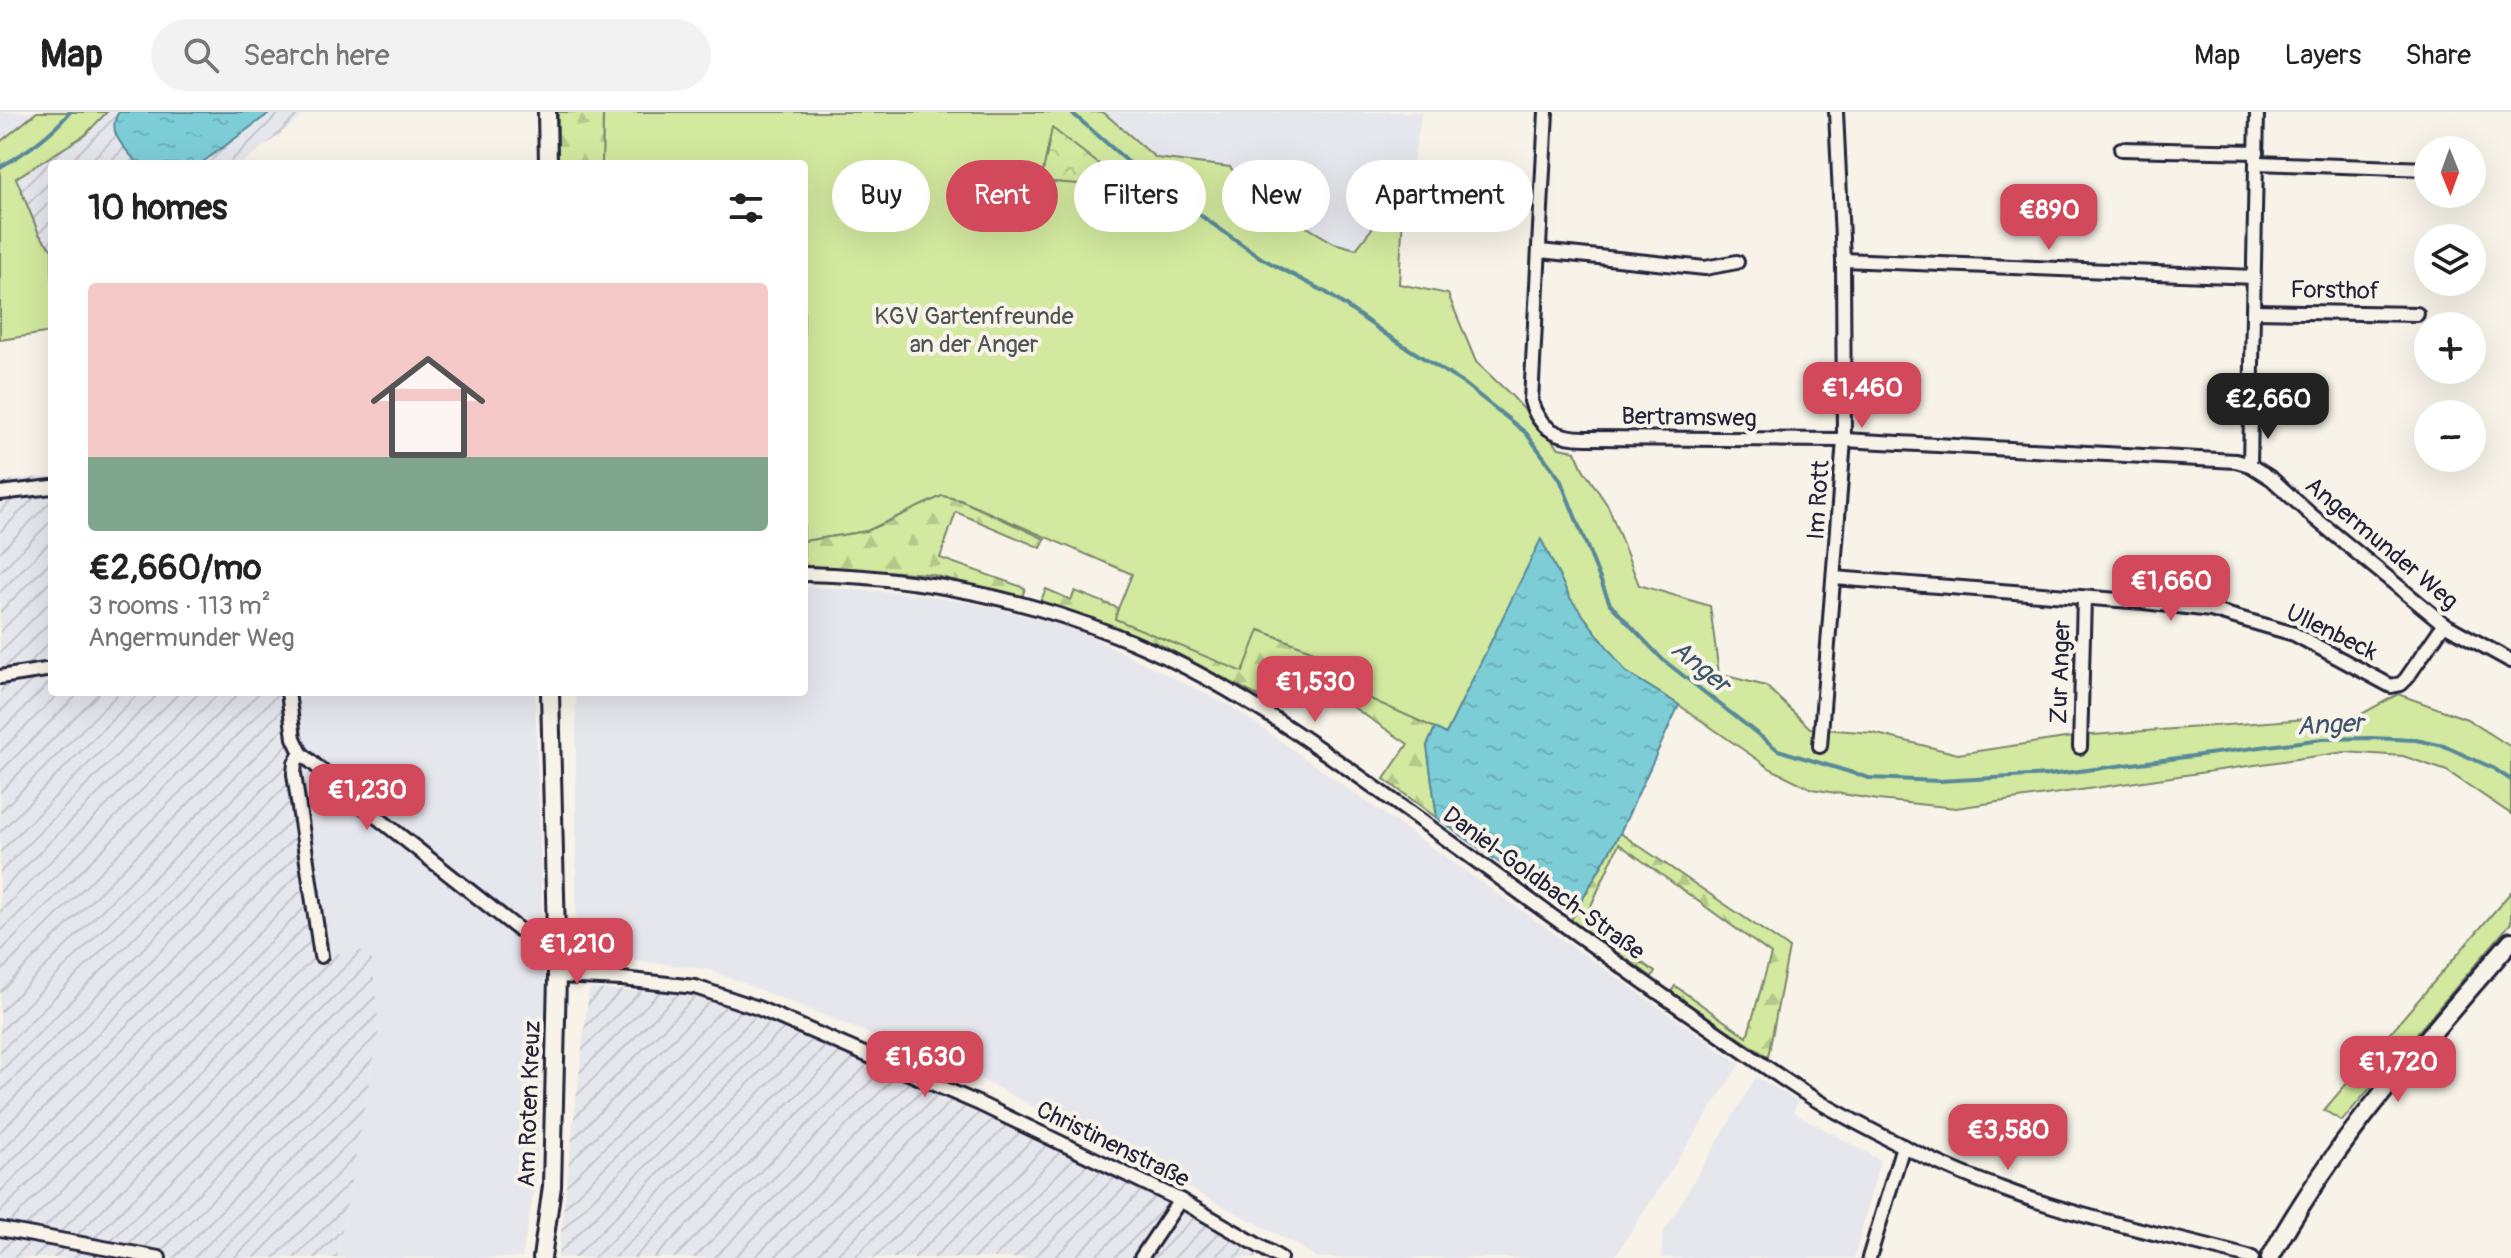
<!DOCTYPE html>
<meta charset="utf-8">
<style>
:root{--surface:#fff;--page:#f2f2f2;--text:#222;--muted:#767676;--line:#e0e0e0;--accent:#d1495b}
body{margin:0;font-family:Pangolin,sans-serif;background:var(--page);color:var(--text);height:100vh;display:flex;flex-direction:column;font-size:30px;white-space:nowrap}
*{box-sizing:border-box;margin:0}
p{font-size:26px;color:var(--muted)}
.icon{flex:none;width:44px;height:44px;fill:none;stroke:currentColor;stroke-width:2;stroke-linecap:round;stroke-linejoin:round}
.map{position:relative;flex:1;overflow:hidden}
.side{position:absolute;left:48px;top:48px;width:760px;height:536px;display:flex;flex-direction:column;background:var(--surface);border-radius:8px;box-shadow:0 8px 32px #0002}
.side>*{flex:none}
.hud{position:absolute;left:832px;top:48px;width:760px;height:72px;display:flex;gap:16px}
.needle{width:52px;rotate:179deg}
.tools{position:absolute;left:2414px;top:24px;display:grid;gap:16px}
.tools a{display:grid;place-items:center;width:72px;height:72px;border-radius:50%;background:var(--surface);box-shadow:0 8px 32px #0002;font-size:40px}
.price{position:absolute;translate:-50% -68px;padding:0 18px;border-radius:16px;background:var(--accent);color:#fff;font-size:26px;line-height:52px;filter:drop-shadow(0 2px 4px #0008)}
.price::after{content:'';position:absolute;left:50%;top:48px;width:24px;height:18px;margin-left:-12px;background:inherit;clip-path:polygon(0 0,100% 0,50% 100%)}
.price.selected{background:#222;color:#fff}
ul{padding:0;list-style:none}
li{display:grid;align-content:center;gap:16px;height:424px;padding:0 40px}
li+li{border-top:2px solid var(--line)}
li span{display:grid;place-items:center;height:248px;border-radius:8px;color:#555}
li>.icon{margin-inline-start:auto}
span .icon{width:144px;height:144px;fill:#fffc;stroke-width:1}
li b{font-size:34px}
h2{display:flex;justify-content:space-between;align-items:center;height:96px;padding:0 40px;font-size:34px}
.pill{padding:0 28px;border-radius:36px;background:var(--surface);box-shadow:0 8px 32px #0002;font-size:28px;line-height:72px}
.pill.selected{background:var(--accent);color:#fff}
header{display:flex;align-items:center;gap:48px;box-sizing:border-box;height:112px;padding:0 40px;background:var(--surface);border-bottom:2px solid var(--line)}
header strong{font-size:38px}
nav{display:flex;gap:44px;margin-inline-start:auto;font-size:28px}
.search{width:560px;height:72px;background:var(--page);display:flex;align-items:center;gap:20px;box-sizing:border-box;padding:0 28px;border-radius:44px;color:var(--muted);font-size:30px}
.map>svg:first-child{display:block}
.built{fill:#e6e6ed}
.industrial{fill:url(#industrial-furrows)}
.green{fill:#d2e99f;stroke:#7a866d;stroke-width:2}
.forest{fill:url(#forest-firs);stroke:#7a866d;stroke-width:2}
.park{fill:url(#park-crowns);stroke:#7a866d;stroke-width:2}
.water{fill:url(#water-ripples);stroke:#598999;stroke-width:2}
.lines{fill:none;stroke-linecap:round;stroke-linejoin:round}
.stream{stroke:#598999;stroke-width:4}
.minor-casing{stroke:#22223b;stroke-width:18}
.tertiary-casing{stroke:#22223b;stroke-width:22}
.minor{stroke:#f7f3e8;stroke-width:12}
.tertiary{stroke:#f7f3e8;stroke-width:16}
.labels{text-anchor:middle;stroke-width:8;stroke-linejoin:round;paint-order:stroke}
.street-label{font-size:24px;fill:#22223b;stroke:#f7f3e8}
.park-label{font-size:24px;fill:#4e5454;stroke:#f7f3e8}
.water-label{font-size:26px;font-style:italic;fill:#3d556a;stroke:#f7f3e8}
</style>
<header>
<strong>Map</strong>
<div class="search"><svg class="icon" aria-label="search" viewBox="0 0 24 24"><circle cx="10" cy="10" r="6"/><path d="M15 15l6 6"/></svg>Search here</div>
<nav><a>Map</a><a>Layers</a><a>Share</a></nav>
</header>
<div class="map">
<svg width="2511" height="1146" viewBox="0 0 2511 1146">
<defs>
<pattern id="industrial-furrows" width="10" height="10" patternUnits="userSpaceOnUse" patternTransform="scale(2)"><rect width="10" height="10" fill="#e6e6ed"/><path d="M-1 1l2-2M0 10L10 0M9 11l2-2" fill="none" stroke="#c5c5cc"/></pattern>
<pattern id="forest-firs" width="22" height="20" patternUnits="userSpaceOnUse" patternTransform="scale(2)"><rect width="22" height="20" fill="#d2e99f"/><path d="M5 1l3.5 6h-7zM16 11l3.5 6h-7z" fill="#b4c88a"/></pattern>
<pattern id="park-crowns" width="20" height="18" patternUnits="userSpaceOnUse" patternTransform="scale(2)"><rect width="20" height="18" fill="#d2e99f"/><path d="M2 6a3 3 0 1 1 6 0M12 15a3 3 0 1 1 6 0" fill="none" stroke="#b4c88a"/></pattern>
<pattern id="water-ripples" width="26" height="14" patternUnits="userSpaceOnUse" patternTransform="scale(2)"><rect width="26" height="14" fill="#7dcdd7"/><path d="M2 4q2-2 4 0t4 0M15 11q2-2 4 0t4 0" fill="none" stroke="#6cb0b9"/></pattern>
</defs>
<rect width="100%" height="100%" fill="#f7f3e8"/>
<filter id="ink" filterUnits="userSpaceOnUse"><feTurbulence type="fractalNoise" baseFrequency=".0125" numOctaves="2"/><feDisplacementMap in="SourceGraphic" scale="16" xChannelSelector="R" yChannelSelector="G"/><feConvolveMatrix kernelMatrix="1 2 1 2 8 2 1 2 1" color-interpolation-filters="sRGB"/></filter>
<g filter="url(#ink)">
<g class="built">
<path d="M0 0H37L0 30Z"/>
<path d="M1103 0H1422L1403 102 1384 101 1356 137 1334 131 1250 82 1230 55 1156 46Z"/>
<path d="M804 474 918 482 992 495 1078 518 1232 595 1740 952 1614 1146H1317L1294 1131 971 962 708 857 576 842V580H804Z"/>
<path d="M293 580H535L545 892 536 1067 522 1146H337L379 917 331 843Z"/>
<path d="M1756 965 1798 989 1793 1000 1880 1048 1854 1146H1661L1663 1121Z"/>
</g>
<g class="industrial">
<path d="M107 0H308L241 52H52V138L39 122 16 66 85 23Z"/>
<path d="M52 364V580H293L331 842 371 838 379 917 337 1146H0V369Z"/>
<path d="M589 877 684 881 759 898 967 990 1178 1092 1258 1146H558Z"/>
</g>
<g class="green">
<path d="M37 0H107L85 23 16 66 39 122 52 138V220L0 228V30Z"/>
<path d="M603 0H1103L1156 46 1230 55 1251 82 1334 131 1356 137 1384 101 1403 102 1399 172 1448 182 1476 250 1511 283 1559 336 1575 339 1583 357 1608 394 1639 473 1710 494 1719 562 1766 574 1810 616 1873 621 1958 642 2079 624 2360 603 2398 582 2467 607 2511 635V702L2447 659 2403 644 2345 640 1956 696 1878 688 1812 677 1771 657 1676 591 1626 560 1570 486 1541 428 1446 622 1326 567 1334 547 1260 518 1243 561 1114 507 1132 462 960 388 942 384 867 419 804 429V52H602Z"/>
<path d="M2511 780V811L2342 1009 2324 998Z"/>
</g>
<g class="forest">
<path d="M558 0H603L602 52H558Z"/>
<path d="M942 384 960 388 1045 427 1041 436 956 400 940 446 1025 476 1022 485 929 462 804 454V429L867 419Z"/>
<path d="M1046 477 1071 488 1075 479 1118 496 1115 507 1243 560 1259 518 1334 547 1326 567 1435 616 1427 634 1437 706 1384 667 1408 632 1293 555 1269 590 1159 532 1040 490Z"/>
<path d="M1620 721 1789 836 1768 945 1671 880 1675 874 1747 925 1771 842 1619 732 1584 809 1655 860 1652 865 1571 808Z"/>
</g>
<path class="park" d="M1052 16 1130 76 1041 69Z"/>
<g class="water">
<path d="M119 0H271L200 52H138C125 36 105 20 119 0Z"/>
<path d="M1541 427 1570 486 1626 560 1679 593 1620 721 1573 803 1437 706 1427 634 1435 616 1446 622Z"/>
</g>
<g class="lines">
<g class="stream">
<path d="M1071 0 1142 62 1261 146 1327 181 1387 223 1466 273 1526 321 1560 367 1610 492 1662 547 1778 638 1869 666 1939 669 2049 663 2322 627 2372 626 2416 628 2444 634 2493 656 2511 668"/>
<path d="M0 55C27 40 50 24 70 0"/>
</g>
<defs>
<g id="minor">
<path d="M1546 0 1531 289C1539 318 1559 326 1586 326L1844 328 2236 349 2250 353"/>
<path d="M2257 0 2250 353 2272 367 2311 403 2444 512 2511 549"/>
<path d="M2121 37 2257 40"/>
<path d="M2257 51 2428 57"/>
<path d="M1540 139 1705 156 1737 150"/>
<path d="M1843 148 2254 165"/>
<path d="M2253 199 2417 202"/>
<path d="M0 381 52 375"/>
<path d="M804 462C910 464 1017 484 1115 523 1220 564 1312 630 1402 695 1504 768 1604 844 1707 914 1748 942 1787 972 1830 996 1884 1026 1941 1055 2000 1076 2081 1107 2168 1123 2252 1146"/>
<path d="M1834 466 2144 490 2211 498 2294 522 2391 574 2401 572 2406 567 2444 512"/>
<path d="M0 565 52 557"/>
<path d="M288 580 294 626 301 641 359 691 518 817"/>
<path d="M1820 634 1844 328 1843 148 1836 0"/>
<path d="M2080 635 2084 486"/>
<path d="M301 641 295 651 294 662 321 844"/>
<path d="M557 864 622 867 695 875 758 896 980 992 1180 1088 1280 1146"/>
<path d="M0 1117 159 1146"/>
<path d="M1141 1146 1180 1088"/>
<path d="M1869 1146 1903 1034"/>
</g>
<g id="tertiary">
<path d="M547 0 548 52"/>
<path d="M542 1146 552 1074 557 864 550 580"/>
<path d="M2270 1146C2334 1028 2424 931 2511 829"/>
</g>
</defs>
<use href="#minor" class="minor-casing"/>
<use href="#tertiary" class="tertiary-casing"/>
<use href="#minor" class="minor"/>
<use href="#tertiary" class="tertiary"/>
</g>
</g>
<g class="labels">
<g class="street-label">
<text transform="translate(2335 178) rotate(1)" y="8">Forsthof</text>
<text transform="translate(1689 305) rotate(1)" y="8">Bertramsweg</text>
<text transform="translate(1818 388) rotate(-86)" y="8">Im Rott</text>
<text transform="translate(2382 431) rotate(40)" y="8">Angermunder Weg</text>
<text transform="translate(2332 520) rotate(26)" y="8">Ullenbeck</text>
<text transform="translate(2060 560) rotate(-88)" y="8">Zur Anger</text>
<text transform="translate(1544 771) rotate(36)" y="8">Daniel-Goldbach-Straße</text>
<text transform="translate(529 992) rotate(-88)" y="8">Am Roten Kreuz</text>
<text transform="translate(1113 1032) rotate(26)" y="8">Christinenstraße</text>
</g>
<g class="park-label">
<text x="974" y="212">KGV Gartenfreunde<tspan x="974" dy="28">an der Anger</tspan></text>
</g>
<g class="water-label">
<text transform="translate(1701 554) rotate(39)" y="9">Anger</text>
<text transform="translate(2330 612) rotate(-3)" y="9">Anger</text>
</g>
</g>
</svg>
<div class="tools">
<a><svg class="needle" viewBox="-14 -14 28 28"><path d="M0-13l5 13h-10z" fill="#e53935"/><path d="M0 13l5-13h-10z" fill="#767676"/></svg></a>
<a><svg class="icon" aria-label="layers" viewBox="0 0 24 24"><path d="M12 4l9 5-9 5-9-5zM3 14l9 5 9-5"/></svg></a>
<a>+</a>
<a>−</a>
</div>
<b class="price" style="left:2049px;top:140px">€890</b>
<b class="price" style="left:1862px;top:318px">€1,460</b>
<b class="price selected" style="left:2268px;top:329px">€2,660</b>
<b class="price" style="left:2171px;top:511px">€1,660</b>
<b class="price" style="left:1315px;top:612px">€1,530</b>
<b class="price" style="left:367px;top:720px">€1,230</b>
<b class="price" style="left:577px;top:874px">€1,210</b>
<b class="price" style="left:925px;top:987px">€1,630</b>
<b class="price" style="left:2398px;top:992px">€1,720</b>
<b class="price" style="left:2008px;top:1060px">€3,580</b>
<div class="hud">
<a class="pill">Buy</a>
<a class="pill selected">Rent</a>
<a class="pill">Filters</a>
<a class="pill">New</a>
<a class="pill">Apartment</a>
</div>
<section class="side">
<h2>10 homes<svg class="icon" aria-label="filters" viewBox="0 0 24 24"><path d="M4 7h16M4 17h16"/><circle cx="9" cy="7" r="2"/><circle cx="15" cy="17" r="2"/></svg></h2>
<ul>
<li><span style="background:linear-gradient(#f6c9c9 70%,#7fa58c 0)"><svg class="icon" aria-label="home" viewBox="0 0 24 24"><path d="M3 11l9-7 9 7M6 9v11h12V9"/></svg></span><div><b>€2,660/mo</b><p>3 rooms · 113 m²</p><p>Angermunder Weg</p></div></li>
</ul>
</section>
</div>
